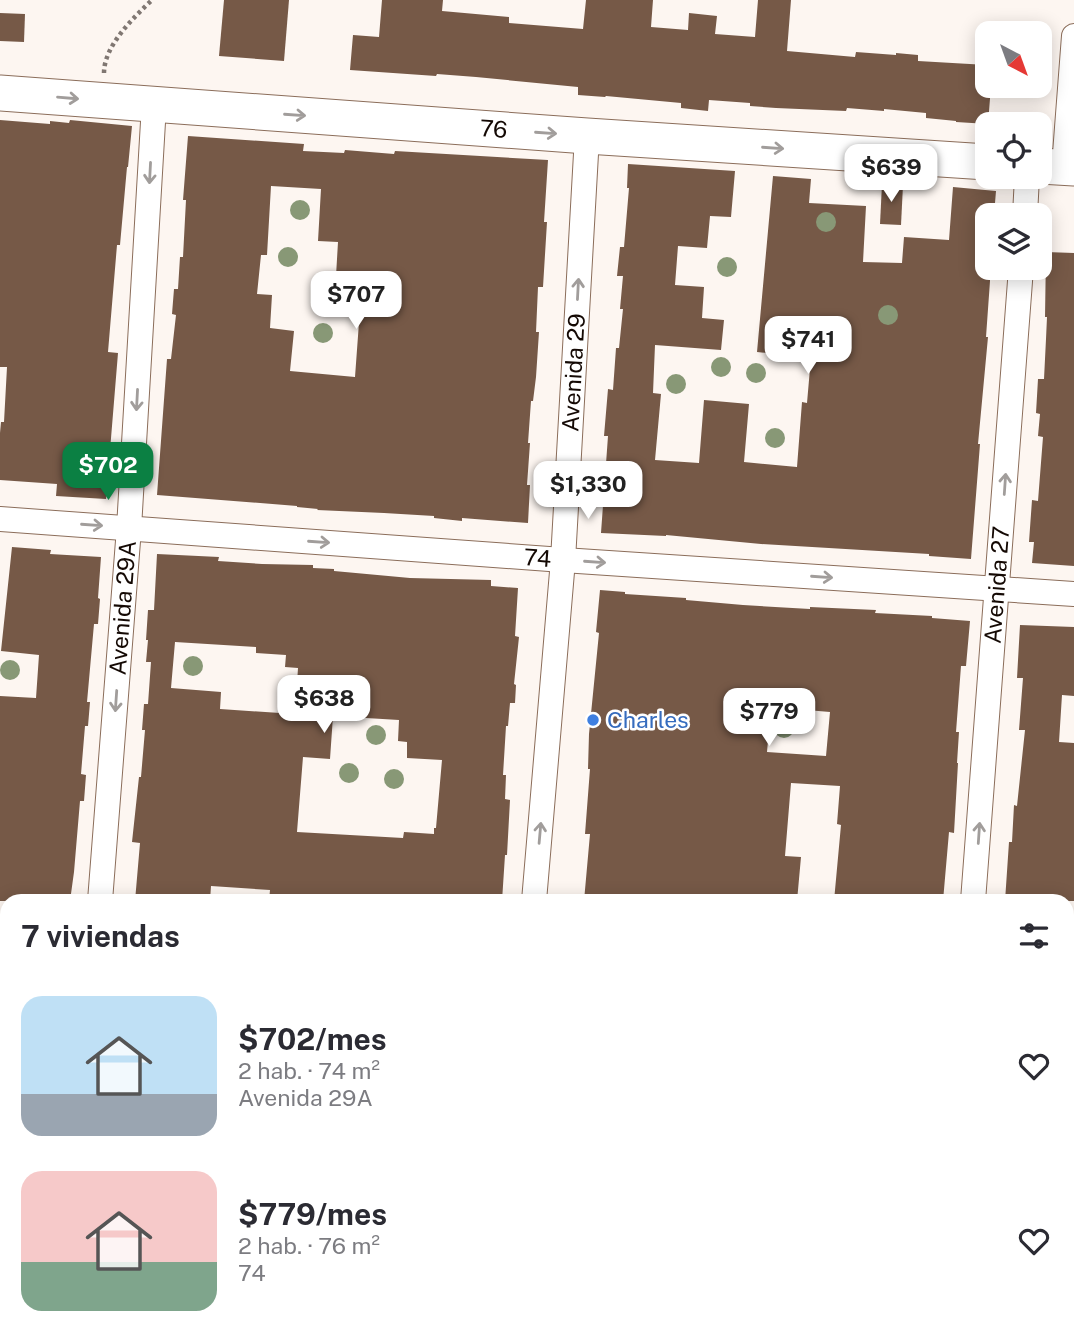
<!DOCTYPE html>
<html lang="es">
<meta charset="utf-8">
<style>
:root{--surface:#fff;--page:#f2f2f3;--text:#2b2b33;--muted:#7c7c81;--accent:#0b8043}
body{margin:0;font-family:"Public Sans",sans-serif;background:var(--page);color:var(--text);height:100vh;display:flex;flex-direction:column;font-size:26px;white-space:nowrap}
*{box-sizing:border-box;margin:0}
p{font-size:23px;color:var(--muted)}
.icon{flex:none;width:38px;height:38px;fill:none;stroke:currentColor;stroke-width:2;stroke-linecap:round;stroke-linejoin:round}
.map{position:relative;flex:1;overflow:hidden}
.side{position:absolute;left:0px;top:894px;width:1074px;height:450px;display:flex;flex-direction:column;background:var(--surface);border-radius:21px 21px 0 0;box-shadow:0 4px 18px #0003}
.side>*{flex:none}
.needle{width:46px;rotate:139deg}
.controls{position:absolute;left:975px;top:21px;display:grid;gap:14px}
.controls a{display:grid;place-items:center;width:77px;height:77px;border-radius:14px;background:var(--surface);box-shadow:0 4px 18px #0003;font-size:35px}
.price{position:absolute;translate:-50% -60px;padding:0 16px;border-radius:14px;background:#fff;color:#222;font-size:23px;line-height:46px;filter:drop-shadow(0 2px 4px #0008)}
.price::after{content:'';position:absolute;left:50%;top:42px;width:21px;height:16px;margin-left:-10px;background:inherit;clip-path:polygon(0 0,100% 0,50% 100%)}
.price.on{background:var(--accent);color:#fff}
ul{padding:0;list-style:none}
li{display:flex;align-items:center;gap:21px;height:175px;padding:0 21px}
li span{display:grid;place-items:center;flex:none;width:196px;height:140px;border-radius:21px;color:#555}
li>.icon{margin-inline-start:auto}
span .icon{width:84px;height:84px;fill:#fffc;stroke-width:1}
li b{font-size:30px}
h2{display:flex;justify-content:space-between;align-items:center;height:84px;padding:0 21px;font-size:30px}
.map>svg:first-child{display:block}
.building{fill:#765947;fill-rule:evenodd}
.lines{fill:none;stroke-linecap:round;stroke-linejoin:round}
.street-casing{stroke:#8b6d5a;stroke-width:26}
.secondary-casing{stroke:#8b6d5a;stroke-width:37}
.path{stroke:#807772;stroke-width:4.5;stroke-dasharray:3.5 3.5;stroke-linecap:butt}
.street{stroke:#fff;stroke-width:24}
.secondary{stroke:#fff;stroke-width:35}
.tree{fill:#889876}
.oneway{stroke:#a19d9b}
.shop-dot{fill:#3f7fe0;stroke:#fff;stroke-width:2.5}
.labels{text-anchor:middle;stroke-width:5;stroke-linejoin:round;paint-order:stroke}
.street-label{font-size:23px;fill:#140904;stroke:#fff}
.shop-label{font-size:23px;fill:#366cbe;stroke:#fff;text-anchor:start}
</style>
<div class="map">
<svg width="1074" height="1343" viewBox="0 0 1074 1343">
<rect width="100%" height="100%" fill="#fdf6f1"/>
<g class="building">
<path d="M224 0H289L284 61 219 56Z"/>
<path d="M382 0H443L442 11 509 17V23L583 29 586 0H653L651 27 688 30 689 13 717 16 715 34 755 37 758 0H791L787 51 855 57 856 52 896 55V53L918 55V61L987 65V86H991L988 124 956 122V121L926 118V113L884 109V111L847 108 846 111 776 108 750 106V103L709 100 708 111 681 108V103L606 96 605 97 578 95V87L476 77 437 74 436 76 350 70 353 35 379 37Z"/>
<path d="M0 13 25 14 24 42 0 41Z"/>
<path d="M0 120 50 124V121L69 123 70 120 132 126 128 167H127L120 245H117L108 352 118 353 106 499 56 496 57 484 0 480V433L1 422H4L7 367H0Z"/>
<path d="M188 136 304 144 303 151 344 153 345 150 394 154 395 151 548 160 544 222H547L543 287H538L536 332H539L536 377 533 401H531L528 443H530L527 485H530L528 523 462 518V521L434 518V516L384 513 317 510 318 509 297 507V506L157 495 167 359H171L176 315 172 314 174 289H178L180 257H183L186 200H183ZM271 186 321 189 318 241 338 242 335 293 361 295 355 377 290 371 294 331 270 328 272 295 257 294 261 255H267Z"/>
<path d="M628 164 735 171 731 217 710 216 707 248 678 246 675 285 704 287 702 318 724 320 721 350 655 345 653 393 661 394 655 460 699 463 704 400 749 404 744 462 797 467 802 402 807 403 811 357 757 352 773 176 811 179 809 203 866 206 863 262 902 263 904 237 949 240 953 187 996 191 994 215H987V268H990V281L986 337H988L978 444H980L971 559 929 556V554L761 544 666 535V536L601 533 608 436H604L608 389 613 390 616 348H619L623 309H620L623 276H617L620 247H624L629 188H627Z"/>
<path d="M882 184 903 185 901 225 880 224Z"/>
<path d="M1046 252 1074 253V566L1032 563 1034 542H1029L1032 500 1038 501 1043 437 1038 436 1040 414 1036 413 1038 379H1044L1046 339 1047 317H1045Z"/>
<path d="M12 547 51 550 50 554 101 557 98 598 100 599 98 624H94L87 702H90L88 726H85L81 774 86 775 84 801H80L74 872 70 901H0V696L36 698 39 655 1 651Z"/>
<path d="M157 554 219 557 218 561 262 564 313 565V568L334 569V571L410 578 491 580V586L518 588 515 636 519 637 514 684 516 685 515 703H510L508 726H506L503 775H506L505 799 510 800 507 855H505L502 901H269L270 890 211 886 210 901H135L140 843 132 842 139 777H141L145 730H142L144 704H148L151 662H146L148 640H146L148 610H154ZM175 642 256 647V653L286 655 285 667 298 668 295 714 220 709 221 692 171 688ZM333 716 399 720 398 741 407 742V758L442 760 436 828H434V834L404 832 403 838 297 832 303 757 330 759Z"/>
<path d="M600 590 625 592V594L686 598V600L743 605 810 609V607L876 610 875 613 932 616V618L970 621 966 666H961L956 732H959L957 763H958L954 833 949 832 943 901H834L841 825 837 824 840 786 791 783 785 856 801 857 797 901H584L590 834H585L590 769H588L589 734 599 633 596 632ZM771 707 830 712 826 756 767 752Z"/>
<path d="M1020 625 1074 627V696L1062 695 1059 742 1074 743V901H1005L1009 842H1012L1014 805 1017 806 1025 730H1019L1023 678H1017Z"/>
</g>
<g class="lines">
<defs>
<g id="street">
<path d="M1064 167 1074 36"/>
<path d="M1025 215 1027 177"/>
<path id="s1" d="M0 519 563 560 1074 594"/>
<path id="s2" d="M100 901 129 528 154 105"/>
<path id="s3" d="M534 901 563 560 587 136"/>
<path id="s4" d="M973 901 1021 268"/>
<path d="M0 943H7"/>
<path d="M1068 1025 1074 1026"/>
<path d="M66 1343 67 1337"/>
<path d="M500 1343V1337"/>
<path d="M948 1343V1337"/>
</g>
<g id="secondary">
<path id="s5" d="M0 93 587 136 987 162"/>
<path d="M1040 166 1074 168"/>
</g>
</defs>
<use href="#street" class="street-casing"/>
<use href="#secondary" class="secondary-casing"/>
<path class="path" d="M104 73C104 46 133 18 152 0"/>
<use href="#street" class="street"/>
<use href="#secondary" class="secondary"/>
</g>
<g class="tree">
<circle cx="300" cy="210" r="10"/>
<circle cx="826" cy="222" r="10"/>
<circle cx="288" cy="257" r="10"/>
<circle cx="727" cy="267" r="10"/>
<circle cx="888" cy="315" r="10"/>
<circle cx="323" cy="333" r="10"/>
<circle cx="721" cy="367" r="10"/>
<circle cx="756" cy="373" r="10"/>
<circle cx="676" cy="384" r="10"/>
<circle cx="775" cy="438" r="10"/>
<circle cx="193" cy="666" r="10"/>
<circle cx="10" cy="670" r="10"/>
<circle cx="784" cy="728" r="10"/>
<circle cx="376" cy="735" r="10"/>
<circle cx="349" cy="773" r="10"/>
<circle cx="394" cy="779" r="10"/>
</g>
<defs><path id="oneway-shaft" d="M-6 0H5M1.5-3L5.5 0L1.5 3" fill="none" stroke-width="1.6" stroke-linecap="round" stroke-linejoin="round" transform="scale(1.75)"/></defs>
<g class="oneway">
<use href="#oneway-shaft" transform="translate(68 98) rotate(5)"/>
<use href="#oneway-shaft" transform="translate(295 115) rotate(4)"/>
<use href="#oneway-shaft" transform="translate(546 133) rotate(4)"/>
<use href="#oneway-shaft" transform="translate(773 148) rotate(4)"/>
<use href="#oneway-shaft" transform="translate(150 173) rotate(93)"/>
<use href="#oneway-shaft" transform="translate(578 289) rotate(-87)"/>
<use href="#oneway-shaft" transform="translate(137 400) rotate(93)"/>
<use href="#oneway-shaft" transform="translate(1005 484) rotate(-86)"/>
<use href="#oneway-shaft" transform="translate(92 525) rotate(4)"/>
<use href="#oneway-shaft" transform="translate(319 542) rotate(4)"/>
<use href="#oneway-shaft" transform="translate(595 562) rotate(4)"/>
<use href="#oneway-shaft" transform="translate(822 577) rotate(4)"/>
<use href="#oneway-shaft" transform="translate(116 701) rotate(94)"/>
<use href="#oneway-shaft" transform="translate(540 833) rotate(-85)"/>
<use href="#oneway-shaft" transform="translate(979 833) rotate(-86)"/>
</g>
<circle class="shop-dot" cx="593" cy="720" r="7"/>
<g class="labels">
<g class="street-label">
<text dy="8" stroke="none"><textPath href="#s5" startOffset="495">76</textPath></text>
<text dy="8" stroke="none"><textPath href="#s3" startOffset="530">Avenida 29</textPath></text>
<text dy="8" stroke="none"><textPath href="#s1" startOffset="539">74</textPath></text>
<text dy="8" stroke="none"><textPath href="#s4" startOffset="317">Avenida 27</textPath></text>
<text dy="8" stroke="none"><textPath href="#s2" startOffset="294">Avenida 29A</textPath></text>
</g>
<g class="shop-label">
<text x="607" y="728">Charles</text>
</g>
</g>
</svg>
<div class="controls">
<a><svg class="needle" viewBox="-14 -14 28 28"><path d="M0-13l5 13h-10z" fill="#e53935"/><path d="M0 13l5-13h-10z" fill="#7c7c81"/></svg></a>
<a><svg class="icon" aria-label="locate" viewBox="0 0 24 24"><circle cx="12" cy="12" r="6"/><path d="M12 2v4M12 18v4M2 12h4M18 12h4"/></svg></a>
<a><svg class="icon" aria-label="layers" viewBox="0 0 24 24"><path d="M12 4l9 5-9 5-9-5zM3 14l9 5 9-5"/></svg></a>
</div>
<b class="price" style="left:891px;top:204px">$639</b>
<b class="price" style="left:356px;top:331px">$707</b>
<b class="price" style="left:808px;top:376px">$741</b>
<b class="price on" style="left:108px;top:502px">$702</b>
<b class="price" style="left:588px;top:521px">$1,330</b>
<b class="price" style="left:324px;top:735px">$638</b>
<b class="price" style="left:769px;top:748px">$779</b>
<section class="side">
<h2>7 viviendas<svg class="icon" aria-label="filters" viewBox="0 0 24 24"><path d="M4 7h16M4 17h16"/><circle cx="9" cy="7" r="2"/><circle cx="15" cy="17" r="2"/></svg></h2>
<ul>
<li><span style="background:linear-gradient(#bfe0f5 70%,#9aa5b1 0)"><svg class="icon" aria-label="home" viewBox="0 0 24 24"><path d="M3 11l9-7 9 7M6 9v11h12V9"/></svg></span><div><b>$702/mes</b><p>2 hab. · 74 m²</p><p>Avenida 29A</p></div><svg class="icon" aria-label="heart" viewBox="0 0 24 24"><path d="M12 20l-8-8c-3-5 5-10 8-4 3-6 11-1 8 4z"/></svg></li>
<li><span style="background:linear-gradient(#f6c9c9 65%,#7fa58c 0)"><svg class="icon" aria-label="home" viewBox="0 0 24 24"><path d="M3 11l9-7 9 7M6 9v11h12V9"/></svg></span><div><b>$779/mes</b><p>2 hab. · 76 m²</p><p>74</p></div><svg class="icon" aria-label="heart" viewBox="0 0 24 24"><path d="M12 20l-8-8c-3-5 5-10 8-4 3-6 11-1 8 4z"/></svg></li>
</ul>
</section>
</div>
